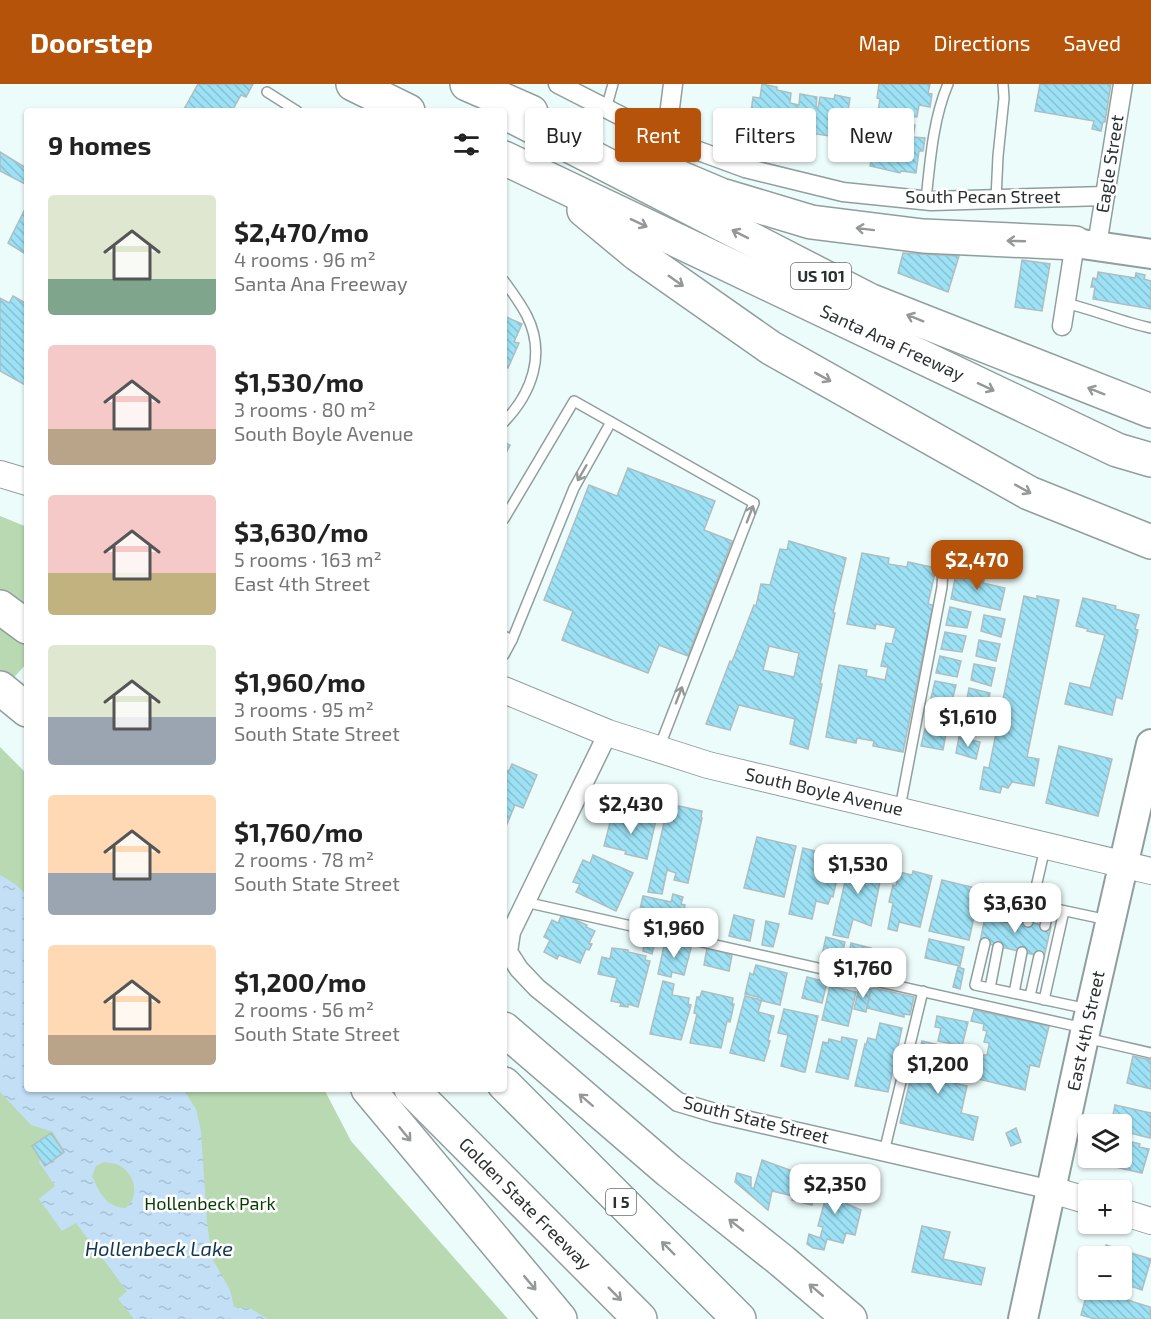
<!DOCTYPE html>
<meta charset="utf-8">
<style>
:root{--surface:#fff;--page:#f2f2f2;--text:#222;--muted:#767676;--accent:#b45309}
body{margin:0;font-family:"Exo 2",sans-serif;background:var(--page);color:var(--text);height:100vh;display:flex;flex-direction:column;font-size:22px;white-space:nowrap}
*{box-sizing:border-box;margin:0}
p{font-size:20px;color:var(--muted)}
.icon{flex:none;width:33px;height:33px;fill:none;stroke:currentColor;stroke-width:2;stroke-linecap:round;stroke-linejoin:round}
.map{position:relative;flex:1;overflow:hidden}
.panel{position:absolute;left:24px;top:24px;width:483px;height:984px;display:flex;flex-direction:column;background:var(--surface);border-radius:6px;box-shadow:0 2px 4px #0004}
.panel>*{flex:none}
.top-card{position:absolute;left:525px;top:24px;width:536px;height:54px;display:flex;gap:12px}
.buttons{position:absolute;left:1078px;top:1030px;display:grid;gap:12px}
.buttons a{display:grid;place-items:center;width:54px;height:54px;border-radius:6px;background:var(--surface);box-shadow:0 2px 4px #0004;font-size:30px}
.price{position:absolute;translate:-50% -51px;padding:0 14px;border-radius:12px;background:#fff;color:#222;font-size:20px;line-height:39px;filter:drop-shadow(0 2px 3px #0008)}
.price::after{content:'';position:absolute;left:50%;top:36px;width:18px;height:14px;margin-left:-9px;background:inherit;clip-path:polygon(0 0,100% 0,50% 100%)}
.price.selected{background:var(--accent);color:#fff}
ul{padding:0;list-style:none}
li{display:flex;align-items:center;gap:18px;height:150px;padding:0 24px}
li span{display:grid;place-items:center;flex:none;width:168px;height:120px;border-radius:6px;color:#555}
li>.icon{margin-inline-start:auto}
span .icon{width:72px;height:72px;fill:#fffc;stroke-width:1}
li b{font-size:26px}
h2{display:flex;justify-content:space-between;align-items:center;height:72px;padding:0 24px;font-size:26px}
.pill{padding:0 21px;border-radius:6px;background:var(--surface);box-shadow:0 2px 4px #0004;font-size:21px;line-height:54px}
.pill.selected{background:var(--accent);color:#fff}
header{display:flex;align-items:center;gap:36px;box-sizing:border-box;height:84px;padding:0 30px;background:var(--accent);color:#fff}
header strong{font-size:28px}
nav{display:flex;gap:33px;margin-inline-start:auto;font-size:21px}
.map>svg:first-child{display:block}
.green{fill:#b8d9b1}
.water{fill:url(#water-ripples);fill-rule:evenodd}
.building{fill:url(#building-back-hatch);stroke:#afbdc1;stroke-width:1.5;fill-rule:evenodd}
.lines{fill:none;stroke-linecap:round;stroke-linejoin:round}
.lane-casing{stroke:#909f9e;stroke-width:12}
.street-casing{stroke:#909f9e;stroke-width:21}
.secondary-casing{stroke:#909f9e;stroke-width:28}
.primary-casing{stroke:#909f9e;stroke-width:32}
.highway-casing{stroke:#909f9e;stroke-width:36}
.lane{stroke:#fff;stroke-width:9}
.street{stroke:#fff;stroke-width:18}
.secondary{stroke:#fff;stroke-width:26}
.primary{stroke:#fff;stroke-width:28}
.highway{stroke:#fff;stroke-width:33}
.oneway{stroke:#959898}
.labels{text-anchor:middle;stroke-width:5;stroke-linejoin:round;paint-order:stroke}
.shield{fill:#fff;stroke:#6b6f6f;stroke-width:1.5}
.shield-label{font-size:16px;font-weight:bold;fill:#2b3131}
.street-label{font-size:18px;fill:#2b3131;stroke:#fff}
.park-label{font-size:18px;fill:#083c00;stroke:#fff}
.water-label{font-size:20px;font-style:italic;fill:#123852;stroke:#fff}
</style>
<header>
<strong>Doorstep</strong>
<nav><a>Map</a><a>Directions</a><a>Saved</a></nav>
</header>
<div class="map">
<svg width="1151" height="1235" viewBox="0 0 1151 1235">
<defs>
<pattern id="water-ripples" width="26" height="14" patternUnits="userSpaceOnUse" patternTransform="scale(1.5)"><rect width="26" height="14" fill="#c2dff6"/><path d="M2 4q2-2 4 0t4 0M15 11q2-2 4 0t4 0" fill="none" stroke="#a7c0d3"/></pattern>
<pattern id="building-back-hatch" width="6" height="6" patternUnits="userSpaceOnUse" patternTransform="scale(1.5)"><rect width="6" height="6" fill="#9ce1f4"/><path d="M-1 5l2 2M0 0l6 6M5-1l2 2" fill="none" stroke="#87c2d2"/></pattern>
</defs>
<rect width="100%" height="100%" fill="#ecfcfa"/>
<g class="green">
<path d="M0 432 27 443V579L0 609Z"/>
<path d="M0 663 27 690V1005H324L351 1057 508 1235H0Z"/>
</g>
<path class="water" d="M0 791 15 800 27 811V1005H183L196 1025 201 1047 207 1138 212 1174 230 1206 234 1223 252 1225 267 1235H134L118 1215 127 1207 76 1139 62 1147 39 1115 55 1102 39 1078 40 1076 45 1082 65 1068 53 1048 31 1041 0 1008ZM104 1078C110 1079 117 1079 122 1083 136 1093 139 1113 126 1124 105 1123 100 1109 92 1092L96 1082Z"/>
<g class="building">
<path d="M198 0H253L246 13 241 11 232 27H183Z"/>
<path d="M762 0 777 3V6L791 9 790 19 799 21 800 10 817 13 816 23 818 24 820 13 834 15 835 11 850 14 848 27 855 29 851 52 830 48 829 52 770 43 771 39 750 35 753 13 760 14Z"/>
<path d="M879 0H930L928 9 932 10 930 23 919 21 917 33 911 32 909 40 915 41 913 53 925 54 923 67H919L916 89 901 87 900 89 870 82 871 77 869 76 872 67 868 66 872 46 875 47V33H877L880 15 877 14Z"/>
<path d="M1040 0H1111L1105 38H1103L1101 47 1092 45 1094 37 1035 27Z"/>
<path d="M0 68 26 84 27 83V101L0 87Z"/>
<path d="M27 121V171L8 159Z"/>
<path d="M903 169 959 172 948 208 898 189Z"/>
<path d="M1022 176 1050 180 1042 227 1015 223Z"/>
<path d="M1098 188 1135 194 1136 189 1145 191 1144 195 1151 197V225L1093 215 1095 203H1091L1093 194 1097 195Z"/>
<path d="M13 212 27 220V302L0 287V214L9 219Z"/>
<path d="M504 232 522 240 514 258 519 259 508 284 504 282Z"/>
<path d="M504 358 510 361 505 371H504Z"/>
<path d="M628 384 715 417 704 446 732 457 688 572 659 561 648 589 562 556 573 527 544 516 589 401 617 412Z"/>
<path d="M789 457 846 474 833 529H835L820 600H822L808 665 790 660 795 635 739 621 730 646 706 640 730 577 732 578 754 521 756 522 761 500 770 501 780 465 787 466ZM769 562 799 569 794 593 763 586Z"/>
<path d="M862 469 889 474 888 480 907 483 908 478 936 484 928 520 933 521 903 668 873 662 874 657 857 654 856 659 826 653 839 581 867 586 866 592 885 596 888 583 881 582 886 559 892 560 896 544 876 540 875 545 847 540Z"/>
<path d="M957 485 971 488 970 493 984 496 983 499 1005 504 1000 526 951 515Z"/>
<path d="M1024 512 1037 515V512L1059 516 1027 673 1039 675 1034 702 1012 698 1008 704 1002 702 1000 709 980 705 984 683 989 684Z"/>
<path d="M1083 514 1116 522 1115 525 1139 531 1135 545 1138 546 1122 615 1116 613 1112 631 1065 620 1070 599 1090 604 1105 551 1087 547 1088 545 1076 542Z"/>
<path d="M950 523 971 528 967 544 946 541Z"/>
<path d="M984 531 1005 535 1001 553 981 547Z"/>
<path d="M945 548 966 552 962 568 941 565Z"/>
<path d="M979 556 1000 560 996 577 976 572Z"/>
<path d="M940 572 961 577 957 593 936 589Z"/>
<path d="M974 580 995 584 991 602 971 596Z"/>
<path d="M935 597 956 601 952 617 931 614Z"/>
<path d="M969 604 990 609 986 627 966 620Z"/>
<path d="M930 621 951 625 948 641 927 638Z"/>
<path d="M964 629 985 633 981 650 960 644Z"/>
<path d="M925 645 946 650 943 666 921 662Z"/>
<path d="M959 653 980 658 976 675 956 669Z"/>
<path d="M1059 662 1112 675 1098 732 1046 719Z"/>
<path d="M512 680 537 691 523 724 515 721 504 747V685L509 687Z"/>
<path d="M670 720 702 727 701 733 702 734 688 799 674 796 676 789 667 786 662 810 648 808 667 726H668Z"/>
<path d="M627 728 656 736 647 775 625 770 626 767 604 762 612 731 626 734Z"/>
<path d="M757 753 796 762 784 813 744 804Z"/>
<path d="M803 764 832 771 831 778 840 780 833 813 831 812 828 820 816 817 812 835 789 830Z"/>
<path d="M593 771 633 789 616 827 576 808 580 800 573 798 583 776 590 779Z"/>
<path d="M845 771 852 773 851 777 854 776 883 783 871 842 853 835 848 854 833 851 846 793 842 792Z"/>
<path d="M913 787 932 792 920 843 899 838 897 847 888 845 893 819 889 818 893 801 896 802 899 788 912 791Z"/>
<path d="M942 796 980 805 969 856 929 847Z"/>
<path d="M673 810 683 813 681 820 685 821 681 840 639 830 643 812 671 818Z"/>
<path d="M986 828 1051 843 1044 873 980 858Z"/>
<path d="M562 830 587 841 586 843 595 847 589 859 592 860 589 866 586 865 580 879 559 871 557 875 544 868 550 856 544 853 552 836 558 839Z"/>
<path d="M734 831 754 836 750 857 729 852Z"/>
<path d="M766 837 779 840 773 863 762 861Z"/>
<path d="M826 853 845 858 841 875 822 871Z"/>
<path d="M929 855 964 863 960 882 925 874Z"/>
<path d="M645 856 655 858 652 870 643 867Z"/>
<path d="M665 857 691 864 684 891 672 888 671 893 658 890Z"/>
<path d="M851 859 871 864 867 881 848 876Z"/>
<path d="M612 864 628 866V868L646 872 645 876 650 877 638 923 628 920V923L620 922 621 919 611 917 617 894 598 890 602 873 610 875Z"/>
<path d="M707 864 732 871 729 887 704 881Z"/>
<path d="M756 881 787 889 780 921 759 916 761 918 758 928 774 932 768 956 770 957 764 977 730 969 745 912 757 915 758 913 745 910 750 889 753 891Z"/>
<path d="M958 883 964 885 960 905 953 903Z"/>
<path d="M807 893 827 898 822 919 802 914Z"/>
<path d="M663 897 674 900 672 911 689 914 688 920 691 921 681 956 650 950Z"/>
<path d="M830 902 856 908 848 942 822 936Z"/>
<path d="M859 903 871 905 866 928 854 925Z"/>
<path d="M874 904 914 913 910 931 904 930V933L867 924 871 905Z"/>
<path d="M702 907 733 914 732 920H734L730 938 727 937 721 964 690 959 697 930 694 929 697 913H700Z"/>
<path d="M784 925 818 932 805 988H803L781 982 788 951 778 949Z"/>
<path d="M974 926 1049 942 1039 983 1030 981 1025 1006 978 995 982 978H980L981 971H987L989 961V959L984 958 987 947 983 946 984 940 971 937Z"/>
<path d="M937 932 968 938 962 962 938 957 941 944 935 943Z"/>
<path d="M880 939 902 944 888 1008 855 1002 865 960 866 961 868 954 876 956Z"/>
<path d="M842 953 857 956 848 995 816 988 823 958 828 959 829 955 841 958Z"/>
<path d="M922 957 961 966 954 999 967 1002 961 1029 978 1033 973 1056 900 1039 910 997 913 998 915 987 923 991 927 975 918 972Z"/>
<path d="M1133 972 1151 976V1005L1127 999Z"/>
<path d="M1115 1021 1151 1029 1150 1054 1122 1047V1041H1111Z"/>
<path d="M1016 1044 1021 1058 1011 1062 1006 1049Z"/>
<path d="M51 1049 64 1068 45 1082 32 1062Z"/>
<path d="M1132 1058 1140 1060 1139 1063 1149 1065 1142 1089 1102 1080 1104 1074H1122V1059L1132 1062Z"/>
<path d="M762 1076 798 1089 799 1085 819 1091 812 1121 792 1116 793 1112 772 1107 768 1126 735 1098 737 1089 751 1093V1104H754Z"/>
<path d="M827 1092 848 1097 843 1116 848 1117 847 1120 861 1126 855 1151 846 1149 843 1159 827 1155 824 1166 813 1164 807 1160 809 1150 820 1154 823 1143 818 1142 824 1120 825 1111 823 1110Z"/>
<path d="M922 1142 950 1148 943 1175 985 1184 981 1201 912 1188Z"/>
<path d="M1106 1161 1151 1175 1142 1206 1122 1199V1173H1102Z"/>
<path d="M1089 1202V1206H1102V1208L1150 1223 1151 1235H1095L1081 1231Z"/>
</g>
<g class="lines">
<defs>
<g id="lane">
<path d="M267 8 297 27"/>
<path d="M606 25 613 0"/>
<path d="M996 115 998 72 1004 14 1003 0"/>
<path d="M926 116C930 78 933 35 948 0"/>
<path d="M504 197C512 208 521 220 527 232 546 270 532 309 504 338"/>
<path d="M1065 219C1095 226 1122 238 1151 244"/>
<path d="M504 435 574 317 754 419 659 664"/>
<path d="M504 552 512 556 504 571"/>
<path d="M512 556 574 404 611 338"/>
<path d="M900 724 942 503 943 484"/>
<path d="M525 818 1084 944"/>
<path d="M991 829 995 812 1108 836"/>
<path d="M1005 833 1008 815"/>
<path d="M1028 838 1045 764"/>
<path d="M1045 842 1049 824"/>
<path d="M985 859 975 901 1088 925"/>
<path d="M990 904 998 863"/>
<path d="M1014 909 1022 868"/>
<path d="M1030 912 1039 872"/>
<path d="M1044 916 1064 827"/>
<path d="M1086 954 1151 969"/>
<path d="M884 1068 923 907"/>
</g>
<g id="street">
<path d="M558 0 666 55 745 84 843 108 931 117 1105 112"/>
<path d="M666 55 673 0"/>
<path d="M1097 161 1123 0"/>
<path d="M1062 242 1075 159"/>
<path d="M608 649 511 848 508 868 519 885 537 904 678 1018 715 1029 1052 1106"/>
</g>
<g id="secondary">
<path d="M0 390 27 398"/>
<path d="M504 606 608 649 708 681 1151 787"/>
<path d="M1052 1106 1089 1117"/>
<path d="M1122 1128 1151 1137"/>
</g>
<g id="primary">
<path d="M1075 159 1151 170"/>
<path d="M1023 1235 1086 944 1151 660"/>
</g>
<g id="highway">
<path d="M353 0 408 27"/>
<path d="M467 0 531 28"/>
<path d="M504 28 869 216 1151 327"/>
<path d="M504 74 1117 366 1151 376"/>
<path d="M650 81 721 111 811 138 923 152 1075 159"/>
<path d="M584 126 637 170 771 264 1029 409 1151 458"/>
<path d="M0 523 27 543"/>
<path d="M0 604 27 626"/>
<path d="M504 945 669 1087 782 1177 850 1235"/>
<path d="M504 1000 739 1235"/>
<path d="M368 1005 560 1235"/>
<path d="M411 1005 640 1235"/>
</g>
</defs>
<use href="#lane" class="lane-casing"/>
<use href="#street" class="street-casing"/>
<use href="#secondary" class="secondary-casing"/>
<use href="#primary" class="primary-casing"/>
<use href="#highway" class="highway-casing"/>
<use href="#lane" class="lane"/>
<use href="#street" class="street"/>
<use href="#secondary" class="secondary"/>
<use href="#primary" class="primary"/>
<use href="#highway" class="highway"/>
</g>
<defs><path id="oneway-shaft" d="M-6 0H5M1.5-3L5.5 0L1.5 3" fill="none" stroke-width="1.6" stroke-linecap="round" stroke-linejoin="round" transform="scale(1.5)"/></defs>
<g class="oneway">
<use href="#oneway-shaft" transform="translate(639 139) rotate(25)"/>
<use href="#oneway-shaft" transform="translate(865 145) rotate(-173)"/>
<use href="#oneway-shaft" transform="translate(740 150) rotate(-153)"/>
<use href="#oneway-shaft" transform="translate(1016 157) rotate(-178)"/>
<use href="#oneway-shaft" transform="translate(676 197) rotate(35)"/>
<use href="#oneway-shaft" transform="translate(915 234) rotate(-158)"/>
<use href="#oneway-shaft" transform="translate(823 293) rotate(29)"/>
<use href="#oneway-shaft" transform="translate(986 303) rotate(25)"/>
<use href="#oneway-shaft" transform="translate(1096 307) rotate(-158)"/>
<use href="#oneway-shaft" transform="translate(582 389) rotate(120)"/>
<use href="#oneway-shaft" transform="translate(1023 405) rotate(29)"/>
<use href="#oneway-shaft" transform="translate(750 430) rotate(-69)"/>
<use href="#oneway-shaft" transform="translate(679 611) rotate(-69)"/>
<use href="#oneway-shaft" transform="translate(586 1016) rotate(-139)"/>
<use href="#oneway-shaft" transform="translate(405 1050) rotate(51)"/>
<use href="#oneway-shaft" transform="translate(736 1141) rotate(-142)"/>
<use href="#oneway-shaft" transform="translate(668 1164) rotate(-135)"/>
<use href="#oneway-shaft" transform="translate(530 1199) rotate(50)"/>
<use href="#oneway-shaft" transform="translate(816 1206) rotate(-140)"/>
<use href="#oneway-shaft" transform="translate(615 1210) rotate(45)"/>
</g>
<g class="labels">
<g class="shield">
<rect x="791" y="179" width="60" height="26" rx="4.5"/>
<rect x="606" y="1105" width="30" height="26" rx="4.5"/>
</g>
<g class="shield-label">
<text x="821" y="198">US 101</text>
<text x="621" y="1124">I 5</text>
</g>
<g class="street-label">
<text transform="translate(1110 80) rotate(-81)" y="6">Eagle Street</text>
<text x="983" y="119">South Pecan Street</text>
<text transform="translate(892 259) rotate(25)" y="6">Santa Ana Freeway</text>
<text transform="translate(824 708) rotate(13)" y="6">South Boyle Avenue</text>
<text transform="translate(1086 947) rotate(-78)" y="6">East 4th Street</text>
<text transform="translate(756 1036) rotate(14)" y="6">South State Street</text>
<text transform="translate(525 1120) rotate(45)" y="6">Golden State Freeway</text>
</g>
<g class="park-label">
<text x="210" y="1126">Hollenbeck Park</text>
</g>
<g class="water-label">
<text x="159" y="1172">Hollenbeck Lake</text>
</g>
</g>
</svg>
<div class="buttons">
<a><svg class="icon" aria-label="layers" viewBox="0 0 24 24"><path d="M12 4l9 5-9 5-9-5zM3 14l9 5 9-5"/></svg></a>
<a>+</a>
<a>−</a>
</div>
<b class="price selected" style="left:977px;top:507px">$2,470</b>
<b class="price" style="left:968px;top:664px">$1,610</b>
<b class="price" style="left:631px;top:751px">$2,430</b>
<b class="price" style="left:858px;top:811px">$1,530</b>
<b class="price" style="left:1015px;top:850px">$3,630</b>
<b class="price" style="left:674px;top:875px">$1,960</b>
<b class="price" style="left:863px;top:915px">$1,760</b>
<b class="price" style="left:938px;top:1011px">$1,200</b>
<b class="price" style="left:835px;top:1131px">$2,350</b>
<div class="top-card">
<a class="pill">Buy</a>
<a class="pill selected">Rent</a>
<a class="pill">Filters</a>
<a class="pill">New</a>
</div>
<section class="panel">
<h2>9 homes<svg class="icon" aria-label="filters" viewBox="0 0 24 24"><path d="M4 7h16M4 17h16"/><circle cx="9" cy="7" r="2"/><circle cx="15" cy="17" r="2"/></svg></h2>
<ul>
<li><span style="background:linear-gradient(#dfe7d0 70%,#7fa58c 0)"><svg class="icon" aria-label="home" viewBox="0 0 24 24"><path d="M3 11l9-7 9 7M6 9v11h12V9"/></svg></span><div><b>$2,470/mo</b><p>4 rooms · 96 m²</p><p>Santa Ana Freeway</p></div></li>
<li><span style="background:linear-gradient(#f6c9c9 70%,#b9a48a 0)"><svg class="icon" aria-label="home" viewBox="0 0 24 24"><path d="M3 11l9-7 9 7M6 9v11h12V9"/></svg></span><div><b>$1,530/mo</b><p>3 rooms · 80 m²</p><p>South Boyle Avenue</p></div></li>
<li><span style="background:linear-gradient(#f6c9c9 65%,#c2b280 0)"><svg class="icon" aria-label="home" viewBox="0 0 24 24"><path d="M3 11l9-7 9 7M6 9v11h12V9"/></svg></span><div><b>$3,630/mo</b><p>5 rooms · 163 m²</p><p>East 4th Street</p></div></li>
<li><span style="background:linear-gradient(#dfe7d0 60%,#9aa5b1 0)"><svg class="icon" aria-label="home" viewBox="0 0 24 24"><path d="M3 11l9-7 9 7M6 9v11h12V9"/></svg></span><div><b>$1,960/mo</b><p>3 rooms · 95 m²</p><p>South State Street</p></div></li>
<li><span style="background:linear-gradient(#ffd9b3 65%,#9aa5b1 0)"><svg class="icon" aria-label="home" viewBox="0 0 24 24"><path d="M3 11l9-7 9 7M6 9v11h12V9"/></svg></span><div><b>$1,760/mo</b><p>2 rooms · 78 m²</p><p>South State Street</p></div></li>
<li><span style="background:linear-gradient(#ffd9b3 75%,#b9a48a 0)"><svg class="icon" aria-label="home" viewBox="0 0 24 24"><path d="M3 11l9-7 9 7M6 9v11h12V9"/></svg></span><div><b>$1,200/mo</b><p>2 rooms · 56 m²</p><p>South State Street</p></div></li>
</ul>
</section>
</div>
